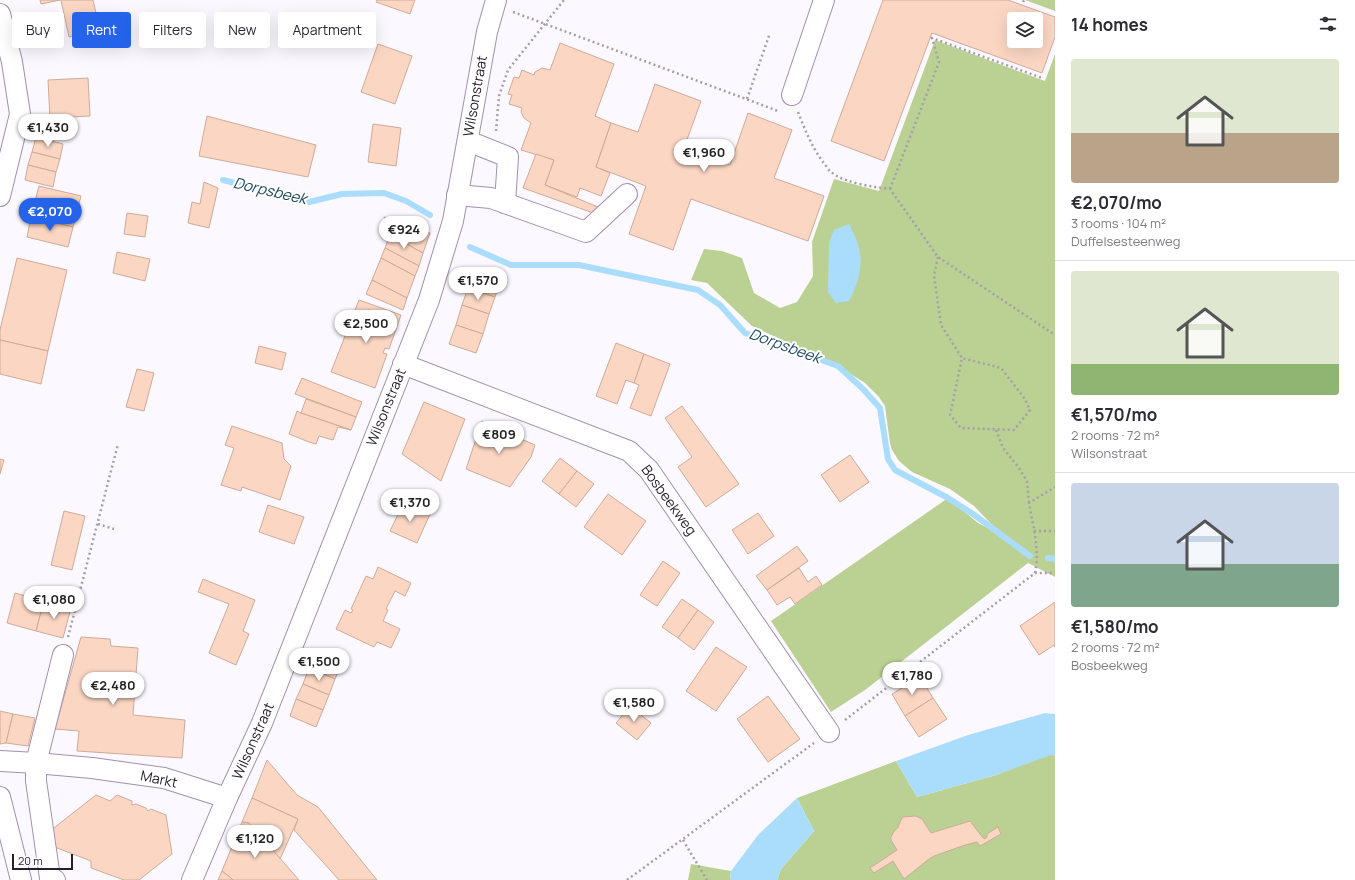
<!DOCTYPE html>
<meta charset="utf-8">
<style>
:root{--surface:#fff;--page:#f2f2f3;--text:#2b2b33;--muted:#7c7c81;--line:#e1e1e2;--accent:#2563eb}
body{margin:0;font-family:Manrope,sans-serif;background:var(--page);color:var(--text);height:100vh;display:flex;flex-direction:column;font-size:15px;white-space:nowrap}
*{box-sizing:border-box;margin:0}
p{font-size:13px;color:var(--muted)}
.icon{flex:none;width:22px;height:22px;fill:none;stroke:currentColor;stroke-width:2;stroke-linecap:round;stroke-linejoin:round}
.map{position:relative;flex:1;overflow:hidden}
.panel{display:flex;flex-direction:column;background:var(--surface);width:300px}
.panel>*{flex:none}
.top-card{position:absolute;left:12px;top:12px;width:380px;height:36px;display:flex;gap:8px}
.tools{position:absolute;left:1007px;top:12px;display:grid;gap:8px}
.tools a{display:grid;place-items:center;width:36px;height:36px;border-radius:4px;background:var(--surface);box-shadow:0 4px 16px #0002;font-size:20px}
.scale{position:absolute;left:12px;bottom:10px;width:61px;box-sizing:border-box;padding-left:4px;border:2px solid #27202c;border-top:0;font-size:11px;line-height:14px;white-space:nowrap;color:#27202c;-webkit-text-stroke:3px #fff;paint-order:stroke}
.price{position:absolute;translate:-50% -34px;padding:0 9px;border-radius:14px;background:#fff;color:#222;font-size:13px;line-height:26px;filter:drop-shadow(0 1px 2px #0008)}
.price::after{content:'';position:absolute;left:50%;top:24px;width:12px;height:9px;margin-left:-6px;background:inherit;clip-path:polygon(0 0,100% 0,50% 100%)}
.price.selected{background:var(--accent);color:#fff}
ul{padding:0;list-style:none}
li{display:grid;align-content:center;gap:8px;height:212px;padding:0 16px}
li+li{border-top:1px solid var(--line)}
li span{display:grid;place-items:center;height:124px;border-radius:4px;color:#555}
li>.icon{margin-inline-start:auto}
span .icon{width:72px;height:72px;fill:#fffc;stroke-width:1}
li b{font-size:17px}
h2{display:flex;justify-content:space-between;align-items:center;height:48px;padding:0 16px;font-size:17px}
.tag{padding:0 14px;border-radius:4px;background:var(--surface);box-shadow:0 4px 16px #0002;font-size:14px;line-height:36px}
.tag.selected{background:var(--accent);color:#fff}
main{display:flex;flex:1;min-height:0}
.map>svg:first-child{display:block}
.green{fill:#bbd193}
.water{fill:#aaddfc}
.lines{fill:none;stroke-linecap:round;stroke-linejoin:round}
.stream{stroke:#aaddfc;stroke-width:6}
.building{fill:#fad6c3;stroke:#ceab99;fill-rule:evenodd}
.minor-casing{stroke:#a290ae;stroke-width:22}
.path{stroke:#a49fa8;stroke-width:2.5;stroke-dasharray:2 3;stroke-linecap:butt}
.minor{stroke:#fff;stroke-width:20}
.labels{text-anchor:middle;stroke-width:4;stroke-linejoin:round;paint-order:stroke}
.street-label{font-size:14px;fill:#27202c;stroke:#fff}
.water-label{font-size:15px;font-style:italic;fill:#22495e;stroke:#fff}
</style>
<main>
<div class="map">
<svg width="1055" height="880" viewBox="0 0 1055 880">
<rect width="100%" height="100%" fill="#fcf8ff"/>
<g class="green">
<path d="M1026 0H1055V11L1025 0Z"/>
<path d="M935 40 1045 81 1055 54V577L1028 563 865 690 831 712 771 621 948 498 978 523 1003 536 974 506 950 489 912 472 899 461 892 450 890 443 885 406 879 397 865 383 838 366 752 326 707 283 691 280 704 249 722 251 742 258 754 293 780 308 797 302 813 276 812 242 834 179 879 191Z"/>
<path d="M1051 754 1055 756V880H777L781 869 814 831 797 798 896 761 917 797 996 775Z"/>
<path d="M691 864 731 871 730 880H688Z"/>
</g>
<g class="water">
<path d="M849 224C865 253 864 272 849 301L836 303 828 292 829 242 834 230Z"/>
<path d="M1045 713 1055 714V756L1051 755 996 775 917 797 896 761 968 735Z"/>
<path d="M797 798 814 831 781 869 777 880H730L731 871 758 835Z"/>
</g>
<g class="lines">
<g class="stream">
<path d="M223 180 309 202 342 194 384 193 406 201 430 215"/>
<path d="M470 247 511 265H579L698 290 720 305 745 333 838 366 863 389 880 408 888 459 895 470 948 498 973 514 1030 556"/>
<path d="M1048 558 1055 559"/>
</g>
</g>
<g class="building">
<path d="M40 0H60L41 4Z"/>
<path d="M61 0H93L100 30 69 37Z"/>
<path d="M377 0H415L410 14 376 2Z"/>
<path d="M883 0H1008L1055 17V37L1042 73 932 33 884 161 831 141ZM1014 19H1036V41H1014Z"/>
<path d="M560 43 614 64 595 116 611 123 596 167 610 173 601 196 580 188 577 197 545 185 554 160 521 150 531 123 524 118 521 112 522 108 509 104 512 95 508 94 514 77 519 78 522 70 534 75 535 72 542 68 550 70Z"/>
<path d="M378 44 412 56 395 104 361 92Z"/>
<path d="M88 78 90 116 50 118 48 80Z"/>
<path d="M655 84 701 101 684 148 730 165 748 113 792 130 774 178 824 196 808 241 691 199 673 250 629 234 646 186 596 167 611 123 638 132Z"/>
<path d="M207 116 316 145 308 177 199 156Z"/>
<path d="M373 124 401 128 396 166 368 162Z"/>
<path d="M36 137 63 144 60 159 32 152Z"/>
<path d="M32 152 60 159 56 172 28 165Z"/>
<path d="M536 154 554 160 545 185 598 207 596 214 523 188Z"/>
<path d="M28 165 56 172 53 187 25 180Z"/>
<path d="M204 182 218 188 209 228 188 223 192 202 200 204Z"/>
<path d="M39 186 81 196 73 227 31 217Z"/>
<path d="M127 213 148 216 145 237 124 234Z"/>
<path d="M31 217 73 227 68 247 27 237Z"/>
<path d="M384 217 430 233 423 253 390 235Z"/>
<path d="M390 235 423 253 419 266 385 248Z"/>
<path d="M385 248 419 266 415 276 381 258Z"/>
<path d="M117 252 150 259 145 281 113 273Z"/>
<path d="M17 258 67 270 48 351 0 340V330Z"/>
<path d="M381 258 415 276 407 298 372 280Z"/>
<path d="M474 269 501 279 495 297 468 288Z"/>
<path d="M372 280 407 298 403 310 366 294Z"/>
<path d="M468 288 495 297 489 314 462 305Z"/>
<path d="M359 300 401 315 389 349 385 348 383 353 387 354 375 388 331 372Z"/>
<path d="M462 305 489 314 483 334 456 325Z"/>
<path d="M456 325 483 334 476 353 449 344Z"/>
<path d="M0 340 48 351 41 384 0 374Z"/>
<path d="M616 343 644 354 634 383 626 380 617 404 596 396Z"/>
<path d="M259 346 286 353 282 370 255 363Z"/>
<path d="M644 354 670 364 651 416 630 408 639 385 634 383Z"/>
<path d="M137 369 154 373 144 411 126 407Z"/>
<path d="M302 378 362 402 356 417 295 394Z"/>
<path d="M306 399 356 417 351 430 301 413Z"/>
<path d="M424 402 465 419 441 481 402 454Z"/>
<path d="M682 406 739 484 706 507 678 467 692 457 665 418Z"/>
<path d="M297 411 301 413 351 430 338 427 333 440 319 436 316 444 309 442 289 434Z"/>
<path d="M482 421 505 431 504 434 513 438 514 436 535 445 531 457 510 487 466 469Z"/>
<path d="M232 426 282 443 284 459 291 466 280 500 242 487 241 491 221 485 234 448 225 445Z"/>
<path d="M850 455 869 482 840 502 821 475Z"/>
<path d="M560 458 577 471 559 494 542 481Z"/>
<path d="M0 459 4 460 0 474Z"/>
<path d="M577 471 594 484 576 507 559 494Z"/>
<path d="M608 494 646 521 622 555 584 527Z"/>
<path d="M404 502 430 514 417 543 390 531Z"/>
<path d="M268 505 304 517 294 544 259 532Z"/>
<path d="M64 511 85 516 72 570 51 565Z"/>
<path d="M758 513 774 536 748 554 732 530Z"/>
<path d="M797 546 808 561 767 590 756 576Z"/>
<path d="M663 561 680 573 657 606 640 595Z"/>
<path d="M378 567 411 583 405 596 395 591 386 609 388 610 383 621 400 629 391 648 377 642 374 647 336 629 345 610 351 613 353 610 351 609 366 576 373 579Z"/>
<path d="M799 568 808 582 816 576 822 585 795 604 790 597 777 605 767 590Z"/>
<path d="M203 579 255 600 243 631 249 634 236 665 209 653 229 604 198 592Z"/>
<path d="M15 593 44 601 36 631 7 623Z"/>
<path d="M682 599 698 610 678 638 662 627Z"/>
<path d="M44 601 71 608 63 638 36 631Z"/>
<path d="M1055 602V647L1054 645 1039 655 1020 626Z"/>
<path d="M698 610 714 622 694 650 678 638Z"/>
<path d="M81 637 110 639 111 646 138 648 133 715 185 720 182 758 77 751 79 731 55 729Z"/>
<path d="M716 647 747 667 716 711 686 691Z"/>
<path d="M316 652 342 662 335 679 309 668Z"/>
<path d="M309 668 335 679 329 695 303 684Z"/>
<path d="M920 677 933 698 905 716 892 694Z"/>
<path d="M303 684 329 695 323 710 296 699Z"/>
<path d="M768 696 800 739 768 762 737 719Z"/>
<path d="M933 698 947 719 919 737 905 716Z"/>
<path d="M296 699 323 710 316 727 290 716Z"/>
<path d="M630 706 651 723 637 740 616 723Z"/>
<path d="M0 711 13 714 6 743 0 744Z"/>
<path d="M13 714 35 718 28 746 6 743Z"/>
<path d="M267 760 297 795 318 807 377 880H339L294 830 298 819 252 798Z"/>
<path d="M96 795 110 801 117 795 132 801V805L136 804 146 808 148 811 151 809 166 815 172 854 139 880H124L91 868V861L52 846 50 831Z"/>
<path d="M252 798 298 819 280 859 249 823 242 822Z"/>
<path d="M916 816 922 819 931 833 970 821 983 838 985 839 987 837V834L998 827 1001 834 980 846 977 842 965 845 934 856 929 859 904 879 893 861 874 873 870 868 897 850 891 840V837L893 833 898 827 901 820 903 817Z"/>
<path d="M242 822 249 823 299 880H233L222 871Z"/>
<path d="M222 871 231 878 233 880H218Z"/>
</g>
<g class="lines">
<defs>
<g id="minor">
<path d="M0 14 12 62 20 114 0 196"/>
<path d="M792 95 824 0"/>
<path d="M468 141 508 157 505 203"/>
<path d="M457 195 491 198 586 232 627 194"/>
<path d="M403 364 629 451 649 470 829 732"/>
<path d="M0 761 36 763 92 768 164 778 227 798"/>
<path d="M0 797 21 880"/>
<path d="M55 880 50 878 36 781V763L63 655"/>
<path d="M192 880 227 798 262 723 429 300 453 221 487 32 496 0"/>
</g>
</defs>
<use href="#minor" class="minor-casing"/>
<g class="path">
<path d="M1023 2 1024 0"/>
<path d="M513 12 778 111"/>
<path d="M747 99 770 33"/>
<path d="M798 112C805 130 812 147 823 162 826 165 828 170 831 172 844 183 873 187 890 189L938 257 1055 335"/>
<path d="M496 131 499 96 508 70 564 0"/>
<path d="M890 189 939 62 932 38 1042 78"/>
<path d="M938 257 934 275 941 325 962 358 950 415 961 428 1014 430 1030 410 1025 399 1001 368 962 358"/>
<path d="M996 430 1003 448 1019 468 1027 481 1029 503"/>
<path d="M98 524 114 529"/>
<path d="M1034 531H1055"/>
<path d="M1035 573C1040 550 1033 526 1029 503L1055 487"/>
<path d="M68 637 118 444"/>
<path d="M845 720 1035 573H1055"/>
<path d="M683 840 707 880"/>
<path d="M627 880 814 743"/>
</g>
<use href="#minor" class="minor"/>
</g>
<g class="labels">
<g class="street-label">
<text transform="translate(475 96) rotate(-80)" y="5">Wilsonstraat</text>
<text transform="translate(386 407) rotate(-68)" y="5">Wilsonstraat</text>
<text transform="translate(669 500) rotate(54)" y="5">Bosbeekweg</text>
<text transform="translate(253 741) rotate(-66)" y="5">Wilsonstraat</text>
<text transform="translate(159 779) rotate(12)" y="5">Markt</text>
</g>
<g class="water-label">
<text transform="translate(270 191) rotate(13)" y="5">Dorpsbeek</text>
<text transform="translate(785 346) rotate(20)" y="5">Dorpsbeek</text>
</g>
</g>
</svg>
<div class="tools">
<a><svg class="icon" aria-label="layers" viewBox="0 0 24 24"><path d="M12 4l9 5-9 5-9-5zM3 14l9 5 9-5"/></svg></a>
</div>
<div class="scale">20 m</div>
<b class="price" style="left:48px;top:148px">€1,430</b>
<b class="price" style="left:704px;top:173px">€1,960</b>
<b class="price selected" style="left:50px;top:232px">€2,070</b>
<b class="price" style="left:404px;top:250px">€924</b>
<b class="price" style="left:478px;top:301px">€1,570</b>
<b class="price" style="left:366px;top:344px">€2,500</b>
<b class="price" style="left:499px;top:455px">€809</b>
<b class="price" style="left:410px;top:523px">€1,370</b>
<b class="price" style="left:54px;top:620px">€1,080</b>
<b class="price" style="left:319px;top:682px">€1,500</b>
<b class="price" style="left:912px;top:696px">€1,780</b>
<b class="price" style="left:113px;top:706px">€2,480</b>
<b class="price" style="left:634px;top:723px">€1,580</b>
<b class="price" style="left:255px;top:859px">€1,120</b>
<div class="top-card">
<a class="tag">Buy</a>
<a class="tag selected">Rent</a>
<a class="tag">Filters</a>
<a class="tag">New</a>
<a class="tag">Apartment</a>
</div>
</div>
<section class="panel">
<h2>14 homes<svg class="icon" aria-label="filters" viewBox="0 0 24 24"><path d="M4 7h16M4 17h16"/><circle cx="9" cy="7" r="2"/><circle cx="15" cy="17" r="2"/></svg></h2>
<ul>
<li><span style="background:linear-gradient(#dfe7d0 60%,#b9a48a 0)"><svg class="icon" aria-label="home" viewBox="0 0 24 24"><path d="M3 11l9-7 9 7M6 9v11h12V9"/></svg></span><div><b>€2,070/mo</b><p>3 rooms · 104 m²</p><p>Duffelsesteenweg</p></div></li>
<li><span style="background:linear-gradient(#dfe7d0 75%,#8fb573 0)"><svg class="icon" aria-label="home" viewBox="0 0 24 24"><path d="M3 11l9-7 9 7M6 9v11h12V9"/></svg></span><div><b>€1,570/mo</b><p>2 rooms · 72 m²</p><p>Wilsonstraat</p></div></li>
<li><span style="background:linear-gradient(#c9d6e8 65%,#7fa58c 0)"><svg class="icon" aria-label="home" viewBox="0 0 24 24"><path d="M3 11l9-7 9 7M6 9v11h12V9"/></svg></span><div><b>€1,580/mo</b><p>2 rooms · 72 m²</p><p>Bosbeekweg</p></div></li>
</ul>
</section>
</main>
